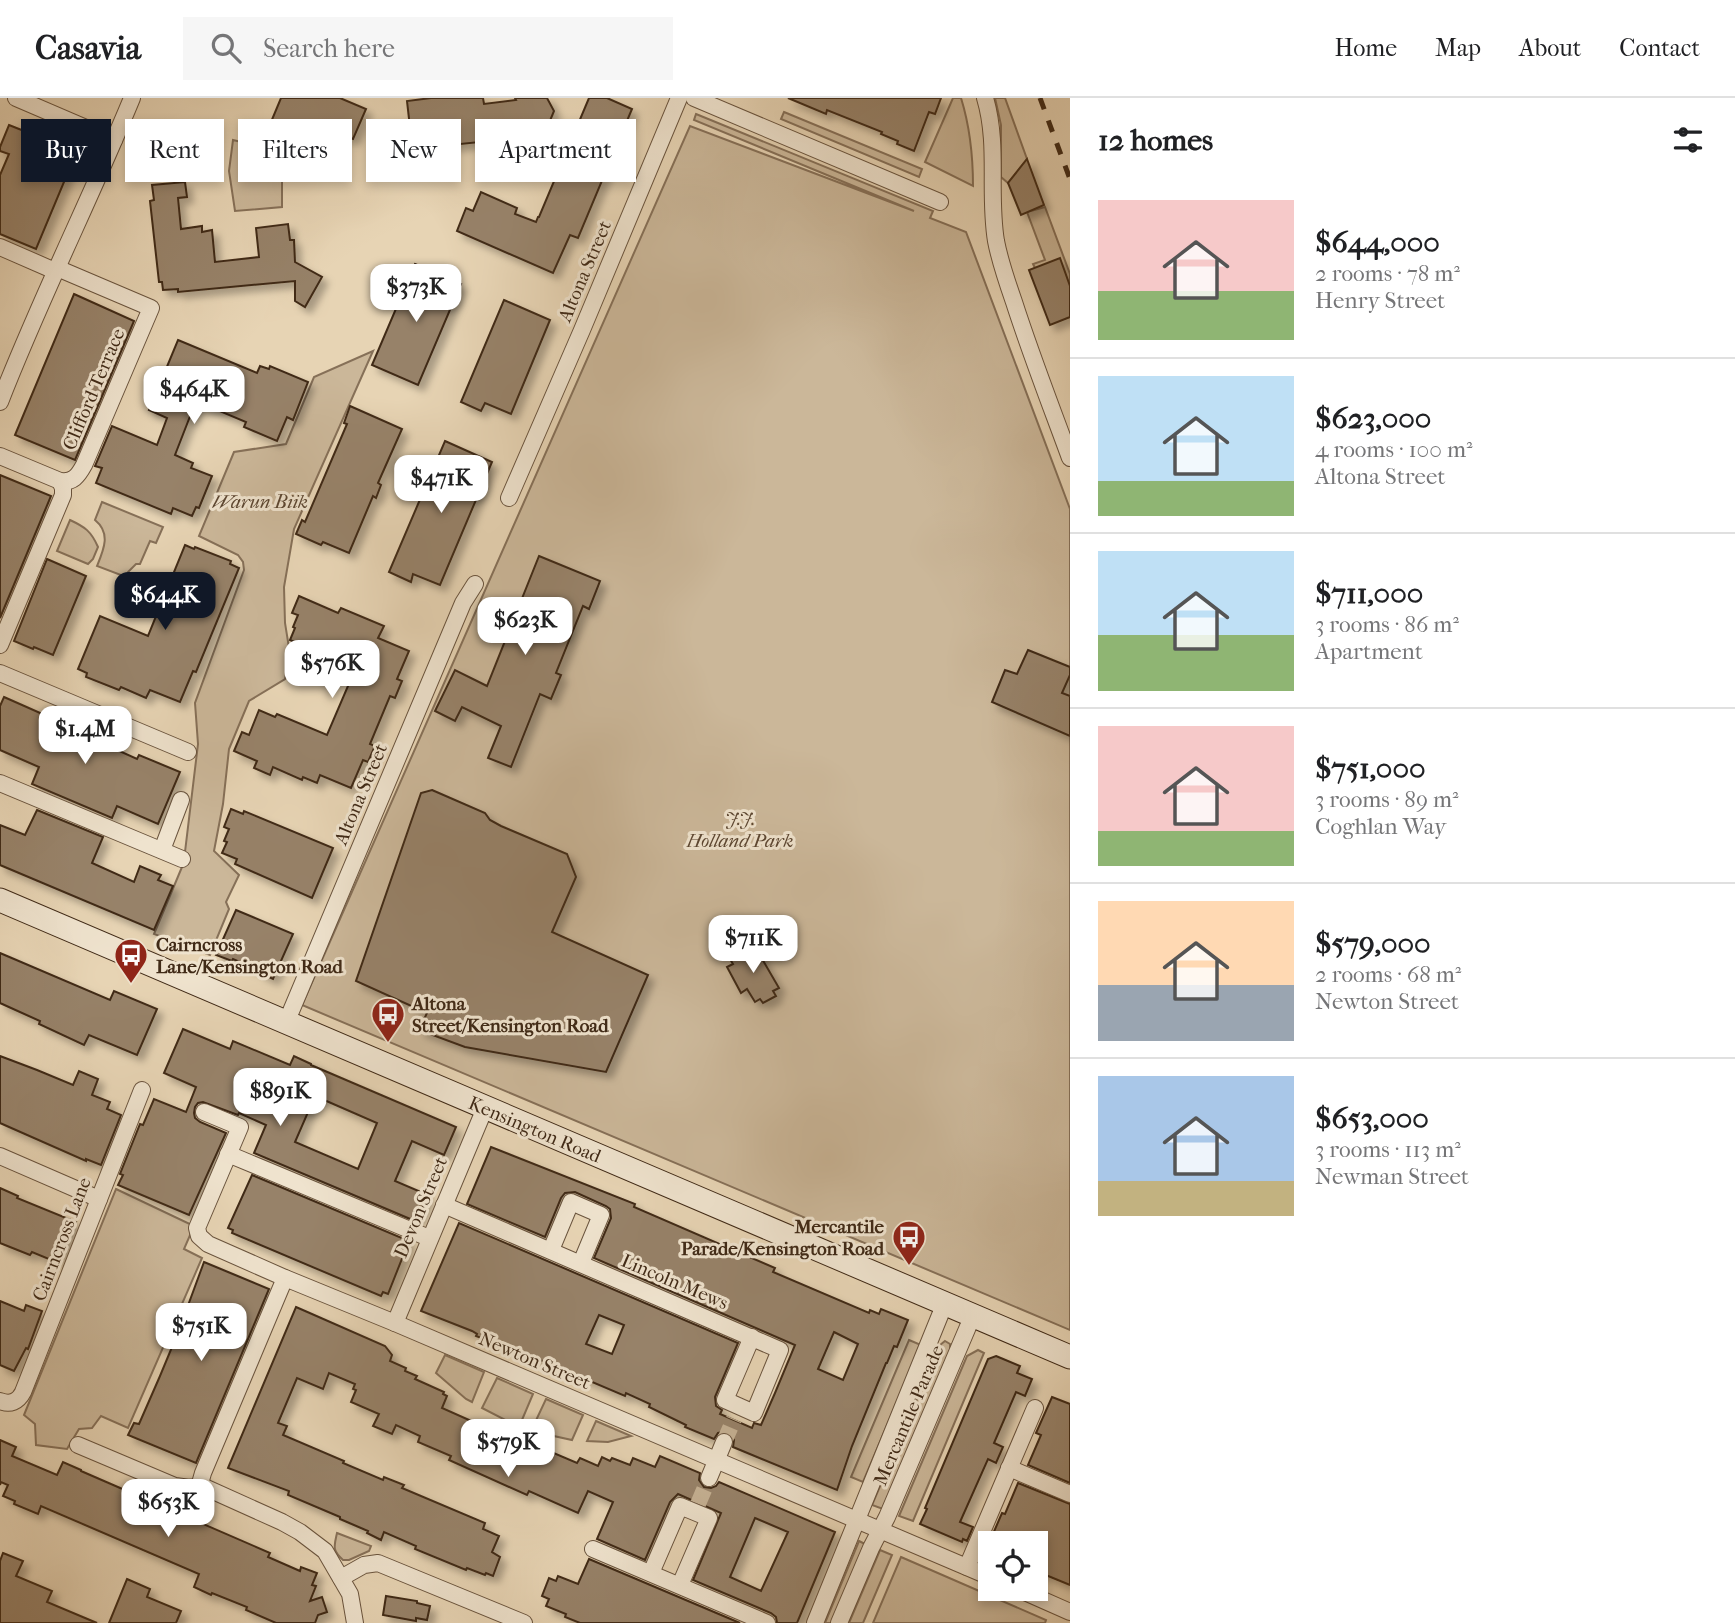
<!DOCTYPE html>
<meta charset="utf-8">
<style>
:root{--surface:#fff;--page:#f6f6f6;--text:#202124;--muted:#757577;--line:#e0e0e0;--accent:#111827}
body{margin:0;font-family:"IM FELL French Canon",serif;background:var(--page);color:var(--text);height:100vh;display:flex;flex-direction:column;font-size:26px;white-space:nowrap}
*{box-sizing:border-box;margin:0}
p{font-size:23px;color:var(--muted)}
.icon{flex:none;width:38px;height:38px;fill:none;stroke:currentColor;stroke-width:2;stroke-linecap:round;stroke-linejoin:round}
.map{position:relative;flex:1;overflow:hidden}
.sheet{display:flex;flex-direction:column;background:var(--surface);width:665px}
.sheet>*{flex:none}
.hud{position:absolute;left:21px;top:21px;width:665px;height:63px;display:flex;gap:14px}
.tools{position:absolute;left:978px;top:1433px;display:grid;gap:14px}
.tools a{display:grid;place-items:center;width:70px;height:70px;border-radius:0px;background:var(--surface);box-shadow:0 4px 10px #0003;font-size:35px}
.price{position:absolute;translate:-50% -60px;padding:0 16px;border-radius:14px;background:#fff;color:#222;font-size:23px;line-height:46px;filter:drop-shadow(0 2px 4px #0008)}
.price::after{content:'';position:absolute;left:50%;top:42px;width:21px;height:16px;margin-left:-10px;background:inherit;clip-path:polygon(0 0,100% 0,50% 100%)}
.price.on{background:var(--accent);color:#fff}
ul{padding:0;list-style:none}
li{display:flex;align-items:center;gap:21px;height:175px;padding:0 28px}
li+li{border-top:2px solid var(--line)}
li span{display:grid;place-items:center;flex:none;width:196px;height:140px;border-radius:0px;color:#555}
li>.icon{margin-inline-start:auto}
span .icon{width:84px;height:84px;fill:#fffc;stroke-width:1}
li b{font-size:30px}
h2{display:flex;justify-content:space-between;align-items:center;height:84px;padding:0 28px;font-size:30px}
.chip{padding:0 24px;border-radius:0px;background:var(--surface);box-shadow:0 4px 10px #0003;font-size:24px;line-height:63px}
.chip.on{background:var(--accent);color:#fff}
header{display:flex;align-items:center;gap:42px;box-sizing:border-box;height:98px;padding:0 35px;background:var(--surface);border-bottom:2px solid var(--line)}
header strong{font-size:33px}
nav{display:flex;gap:38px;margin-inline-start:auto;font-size:24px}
.search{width:490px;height:63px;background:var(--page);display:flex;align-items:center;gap:18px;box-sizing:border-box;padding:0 24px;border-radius:0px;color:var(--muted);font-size:26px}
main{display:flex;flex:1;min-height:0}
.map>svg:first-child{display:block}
.green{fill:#cbb799;stroke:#867058;stroke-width:2}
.building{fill:#978269;stroke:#402a17;stroke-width:2;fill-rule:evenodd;filter:url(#shadow)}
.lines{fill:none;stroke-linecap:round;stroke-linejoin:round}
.street-tunnel{stroke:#c6b295;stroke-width:16;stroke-dasharray:16 8;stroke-linecap:butt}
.street-casing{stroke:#6a543e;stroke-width:18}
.secondary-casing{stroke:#402a17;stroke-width:25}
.street{stroke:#efe3ce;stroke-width:16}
.secondary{stroke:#efe3ce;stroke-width:23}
.rail{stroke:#402a17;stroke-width:5;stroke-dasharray:12 12;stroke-linecap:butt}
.labels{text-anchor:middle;stroke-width:6;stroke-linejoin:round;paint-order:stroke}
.street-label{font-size:19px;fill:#402a17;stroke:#efe3ce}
.park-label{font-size:19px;font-style:italic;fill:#5c4631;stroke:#efe3ce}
.poi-label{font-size:19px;font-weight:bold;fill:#402a17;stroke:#efe3ce;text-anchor:start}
</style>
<header>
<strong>Casavia</strong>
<div class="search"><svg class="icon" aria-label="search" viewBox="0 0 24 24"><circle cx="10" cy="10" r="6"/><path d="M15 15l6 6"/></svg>Search here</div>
<nav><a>Home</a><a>Map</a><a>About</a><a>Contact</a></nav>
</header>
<main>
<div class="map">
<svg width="1070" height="1525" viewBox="0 0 1070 1525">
<defs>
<filter id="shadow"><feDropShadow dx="6" dy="6" stdDeviation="3.5" flood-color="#0004"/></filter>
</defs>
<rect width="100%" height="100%" fill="#e7d4b4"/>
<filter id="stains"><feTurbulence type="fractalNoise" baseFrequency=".00286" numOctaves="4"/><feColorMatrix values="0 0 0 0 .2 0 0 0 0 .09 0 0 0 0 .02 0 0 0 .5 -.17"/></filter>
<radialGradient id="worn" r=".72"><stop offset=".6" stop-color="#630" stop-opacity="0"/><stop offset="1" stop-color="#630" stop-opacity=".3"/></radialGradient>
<g class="green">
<path d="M953 0H961C970 29 973 57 973 88L925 64Z"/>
<path d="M995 0H1005L1027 61 1008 85 1001 79V27Z"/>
<path d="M784 14 922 71 919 79 781 21Z"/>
<path d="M696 16 933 113 930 120 966 134 1070 411V1232L302 907 690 28 914 113 694 22Z"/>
<path d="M233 42 287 55 282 73V109L235 113 229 73Z"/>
<path d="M1045 109 1070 176V188L1035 170 1033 166 1045 162 1027 114Z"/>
<path d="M373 253 294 431 284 489 285 525 290 556 285 581 249 603 229 651 223 706 214 753 239 777 226 804 229 811 210 857 154 836 187 757 185 754 198 646 195 605 244 472 243 464 238 457 199 438 234 354 286 346 314 279Z"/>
<path d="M102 404 163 429 156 445 150 443 140 466H136L128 474 126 479 97 468C104 451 111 435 95 422Z"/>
<path d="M70 422C85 429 91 433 98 449L93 461 88 466 57 453Z"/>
<path d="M116 1091 194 1128 184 1151 202 1160 128 1330 101 1318 92 1330 79 1331 67 1351 36 1347 35 1326 24 1317Z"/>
<path d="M909 1242 921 1247 863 1384 851 1379Z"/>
<path d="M945 1243 950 1246V1253L883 1411 872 1407 940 1247Z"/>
<path d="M978 1252 984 1255 913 1423 899 1418 967 1258Z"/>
<path d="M445 1257 484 1274 472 1304 466 1301 436 1275Z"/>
<path d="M497 1280 533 1296 519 1329 482 1310Z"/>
<path d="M546 1301 583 1317 572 1342 531 1333Z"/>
<path d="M596 1323 631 1338 608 1344 587 1343Z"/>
<path d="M337 1435 371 1448 369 1453 349 1462H343C332 1452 334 1449 337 1435Z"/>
<path d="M859 1443 865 1446 832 1525H825Z"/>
<path d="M880 1452 892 1457 863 1525H849Z"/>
<path d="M901 1459 1046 1522 1045 1525H873Z"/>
</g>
<g class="building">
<path d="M281 0H340L366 11 353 41 343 37 336 52 271 24Z"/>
<path d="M431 0H483L484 6 516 2 515 0H547L554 13 545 35 537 38 451 47 450 42 434 44 433 35 411 38 407 3Z"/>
<path d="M589 0H607L632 11 578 140 570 137 553 175 457 133 466 110 473 113 481 94 517 110 515 116 536 124 538 119H539Z"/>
<path d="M788 0H941L935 16 929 14 914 53 897 46 898 43 881 36 882 34 827 12 826 16Z"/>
<path d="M9 27 72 52 67 65 69 66V72L36 151 0 136V77L9 56 0 53V49Z"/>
<path d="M1027 61 1044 107 1021 117 1008 85Z"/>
<path d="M185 84 187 99 178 100 181 131 202 128V134L212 132 215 164 259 159 256 130 288 126 290 142H294L295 164 322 179 305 209 295 203V183L178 194V191L163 192 162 184H159L150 103 154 102 152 87Z"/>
<path d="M1060 160 1070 188V219L1050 227 1029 172Z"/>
<path d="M415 166 461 186 418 287 372 267Z"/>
<path d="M74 196 134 223 75 362 15 337Z"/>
<path d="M504 202 550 222 511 316 485 305 481 313 461 304Z"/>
<path d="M178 242 257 275 260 268 269 271 270 268 308 284 293 322 287 319 277 343 244 329 246 324 196 303 175 357 193 365 191 370 212 378 199 410 196 409 192 418 173 410 171 416 96 385 102 370 95 368 112 328 157 347 167 320 149 312Z"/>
<path d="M350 308 402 331 378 385 381 387 376 400 373 398 349 455 323 444 321 447 296 436 302 422 305 424 347 326 344 325Z"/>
<path d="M445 343 492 364 440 487 413 476 411 484 389 474Z"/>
<path d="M0 377 51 398 0 520Z"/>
<path d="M185 447 194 451 195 449 231 463 230 466 239 470 196 574 193 573 180 604 150 592 146 600 121 589 119 592 86 579 87 575 78 571 100 518 148 538Z"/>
<path d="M539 458 600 483 589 511 583 508 556 575 561 577 551 601 540 596 511 669 488 660 501 628 462 609 455 623 435 613 455 572 487 588Z"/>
<path d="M47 461 86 478 53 557 34 549 33 551 14 543Z"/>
<path d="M299 498 338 515 341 510 384 528 378 540 409 553 397 581 402 583 395 600 390 598 370 646 375 648 368 664 363 662 351 690 320 677 317 685 303 679 302 682 273 669 270 677 254 670 257 663 234 653 242 634 249 637 259 612 275 619 277 616 327 637 354 574 305 553 306 549 290 542 295 530 293 529 298 517 292 515Z"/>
<path d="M1028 552 1070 569V577L1062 595 1070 598V638L992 604 1005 572 1017 576Z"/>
<path d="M4 599 47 618 46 620 137 661 139 657 180 674 158 726 117 708 112 720 32 686 39 669 0 652V608Z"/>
<path d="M432 692 485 715 490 722 501 728 567 756 576 779 552 834 648 877 606 974 465 949 419 932 427 915 356 883 421 695Z"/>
<path d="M231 711 243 716 244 713 333 750 312 800 235 766 237 761 222 755 227 744 224 743 229 731 224 729Z"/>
<path d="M37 712 103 739 92 765 134 784 140 768 161 777 158 782 173 788 154 832 0 767V727L25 737Z"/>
<path d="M236 812 293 836 273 881 260 875 261 873 233 861 232 863 216 857Z"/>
<path d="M754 847 779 890 773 893 776 898 763 905 760 901 755 904 747 891 741 895 727 869 733 866 730 861Z"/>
<path d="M0 855 110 902 114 893 157 911 137 957 89 937 84 947 39 926 40 923 0 905Z"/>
<path d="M183 931 230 951 233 943 290 967 294 958 311 966V967L456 1029 444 1057 412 1043 395 1083 428 1097 418 1121 415 1123 254 1055 266 1027 239 1015 238 1017 203 1004 198 1005 195 1009 194 1015 195 1020 200 1024 226 1035 189 1117 118 1087 123 1077 120 1076 140 1026 143 1027 154 1001 186 1014 196 989 164 975ZM315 998 377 1025 358 1071 295 1044Z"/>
<path d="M0 958 37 972 73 987 79 973 98 981 92 997 110 1004 107 1011 121 1017 101 1067 86 1061V1063L0 1025Z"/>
<path d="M491 1049 635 1106 634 1109 775 1170 773 1174 869 1215 870 1212 879 1216 881 1211 908 1222 897 1249 894 1248 887 1265H886L852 1348 837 1392 733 1349 734 1342 729 1335 723 1334 718 1335 714 1341 685 1329 686 1327 649 1309 650 1306 626 1295 625 1298 512 1250 489 1241V1243L476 1238 477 1236 472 1233 421 1213 459 1125 738 1245 715 1299 716 1308 722 1312 720 1316 752 1330 754 1325 761 1327 775 1295 795 1247 594 1160 611 1120 610 1111 606 1108 575 1094 565 1095 561 1100 545 1139 467 1106ZM599 1217 624 1227 612 1256 586 1246ZM834 1234 858 1246 843 1282 818 1271Z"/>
<path d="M252 1077 409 1143 388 1196 383 1194 381 1198 232 1135 233 1132 228 1130Z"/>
<path d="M0 1090 18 1098 17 1100 76 1124 62 1157 59 1156 56 1164 32 1154 30 1157 0 1145Z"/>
<path d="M204 1164 269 1191 196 1365 128 1337 134 1325 139 1326 160 1278 187 1213H186Z"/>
<path d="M0 1203 24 1213 26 1207 42 1213 28 1251 26 1250 14 1273 0 1267Z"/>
<path d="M296 1209 385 1248 392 1257 390 1263 406 1270 405 1273 417 1278 415 1281 444 1294 443 1296 447 1298 442 1310 478 1326 479 1325 527 1347 528 1344 577 1365 580 1360 598 1368 602 1359 610 1363 612 1360 630 1367 633 1360 655 1369 660 1358 700 1375 699 1382 704 1389 711 1390 716 1388 719 1384 835 1434 797 1525H777L776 1519 771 1515 693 1482 721 1415 678 1396 670 1404 645 1462 597 1441 613 1404 588 1393 578 1415 529 1393 527 1397 449 1362 451 1358 418 1344 420 1338 396 1327 392 1336 373 1328 379 1316 351 1304 356 1292 353 1291 355 1286 329 1275 323 1291 297 1280 278 1325 287 1328 283 1337 344 1363 343 1365 383 1382 384 1379 404 1387 402 1390 485 1425 483 1431 499 1438 492 1454 500 1459 493 1478 486 1475 485 1477 467 1470 466 1472 415 1451 416 1448 384 1434 381 1442 367 1435 368 1433 340 1421V1419L288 1397 289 1393 228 1370ZM755 1420 788 1434 761 1493 730 1479Z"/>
<path d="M996 1258 1020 1268 1017 1275 1032 1281 1025 1298 1016 1294 994 1345 1003 1349 996 1365 988 1361 960 1424 973 1429 967 1443 963 1441 962 1444 920 1426 927 1411 925 1410 988 1261Z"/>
<path d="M1052 1299 1070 1306V1385L1028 1367 1041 1337 1036 1335Z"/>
<path d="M0 1342 16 1349 12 1358 57 1377 63 1364 81 1372V1373L270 1455 268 1459 300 1473 301 1469 317 1475 312 1487 316 1488 310 1503 322 1499 327 1514 318 1517 315 1525H276L246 1512 247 1509 212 1495 211 1497 194 1489 199 1476 41 1408 38 1416 14 1406 15 1403 3 1398 8 1387 1 1384 0 1387Z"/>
<path d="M1018 1385 1070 1406V1487L1036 1473V1446H990V1454L986 1452 1002 1415 1005 1416Z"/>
<path d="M3 1455 23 1463 16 1478 52 1493 47 1504 97 1525H0V1463Z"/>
<path d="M589 1461 740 1525H580L565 1519 566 1516 546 1508 549 1501 542 1498 549 1480 556 1483 558 1478 578 1486Z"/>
<path d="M127 1481 150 1491 147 1499 181 1513 176 1525H109Z"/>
<path d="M386 1498 417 1503V1505L430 1508 427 1522 416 1520V1523L383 1517Z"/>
</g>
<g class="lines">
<g class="street-tunnel">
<path d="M724 1344 734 1321"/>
<path d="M698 1406 709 1380"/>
</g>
<defs>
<g id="street">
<path d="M16 0 114 42"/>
<path d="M694 0 940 104"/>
<path d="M985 0C999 47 988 95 996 143 1000 164 1007 184 1014 204 1031 257 1051 308 1070 360"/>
<path d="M0 149 55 173"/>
<path d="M0 304C40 201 90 102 132 0"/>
<path d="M0 358 60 383C73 385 78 378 84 367L151 210 57 170"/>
<path d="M509 400 582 232 679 0"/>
<path d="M0 547 63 397V390L60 383"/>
<path d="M0 575 188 654"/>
<path d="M0 685 182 761"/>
<path d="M162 752 181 702"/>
<path d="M286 925 463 505 475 486"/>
<path d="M204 1014 240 1029 197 1130 199 1138 208 1146 285 1180 395 1225 990 1479"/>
<path d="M228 1056 429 1140"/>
<path d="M0 1058 99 1101"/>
<path d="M444 1107 780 1252 754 1315 725 1302 752 1239"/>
<path d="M551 1152 571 1104 601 1117 581 1165"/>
<path d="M395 1225 485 1010"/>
<path d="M0 1303C10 1307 18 1304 23 1294L142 992"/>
<path d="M78 1347 175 1388 190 1390 202 1388 282 1424 300 1434 325 1453 350 1496 355 1525"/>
<path d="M1009 1370 1070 1396"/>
<path d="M709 1380 724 1344"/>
<path d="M202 1388 201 1382 203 1375 285 1180"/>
<path d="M593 1451 767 1525"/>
<path d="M967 1469 1035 1310"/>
<path d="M651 1475 680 1408 709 1420 680 1487"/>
<path d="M341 1480 364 1467 378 1465 524 1525"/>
<path d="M1018 1491 1070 1514"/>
<path d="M815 1525 945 1205"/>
<path d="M839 1525 871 1450 887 1419 973 1217"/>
</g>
<path id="secondary" d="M0 802 1070 1259"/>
</defs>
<use href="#street" class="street-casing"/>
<use href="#secondary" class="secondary-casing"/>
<use href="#street" class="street"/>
<use href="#secondary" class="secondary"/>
<path class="rail" d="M1040 0 1070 81"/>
</g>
<defs>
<symbol id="bus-pin" viewBox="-11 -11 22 30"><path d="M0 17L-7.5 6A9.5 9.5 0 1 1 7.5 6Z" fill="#8f2418" stroke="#efe3ce"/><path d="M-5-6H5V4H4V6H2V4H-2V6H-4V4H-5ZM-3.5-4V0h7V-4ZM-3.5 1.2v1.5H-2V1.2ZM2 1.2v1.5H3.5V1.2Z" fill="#fff"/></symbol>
</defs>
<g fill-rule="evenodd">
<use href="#bus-pin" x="112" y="838" width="38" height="52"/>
<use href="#bus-pin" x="369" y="897" width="38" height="52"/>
<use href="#bus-pin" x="890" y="1120" width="38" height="52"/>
</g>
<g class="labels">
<g class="street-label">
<text transform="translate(584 173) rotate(-67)" y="7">Altona Street</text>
<text transform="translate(93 291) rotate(-67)" y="7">Clifford Terrace</text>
<text transform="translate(360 696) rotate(-67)" y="7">Altona Street</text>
<text transform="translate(535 1031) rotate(23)" y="7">Kensington Road</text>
<text transform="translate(420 1109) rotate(-67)" y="7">Devon Street</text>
<text transform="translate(61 1141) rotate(-69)" y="7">Cairncross Lane</text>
<text transform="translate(675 1183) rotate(23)" y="7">Lincoln Mews</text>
<text transform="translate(535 1262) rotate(23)" y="7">Newton Street</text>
<text transform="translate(908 1317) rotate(-67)" y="7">Mercantile Parade</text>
</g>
<g class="park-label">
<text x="260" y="410">Warun Biik</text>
<text x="740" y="727">J.J.<tspan x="740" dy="22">Holland Park</tspan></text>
</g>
<g class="poi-label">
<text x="156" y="853">Cairncross<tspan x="156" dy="22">Lane/Kensington Road</tspan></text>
<text x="412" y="912">Altona<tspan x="412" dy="22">Street/Kensington Road</tspan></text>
<text x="884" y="1135" text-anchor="end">Mercantile<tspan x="884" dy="22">Parade/Kensington Road</tspan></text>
</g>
</g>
<rect width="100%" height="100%" filter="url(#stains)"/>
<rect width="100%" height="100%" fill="url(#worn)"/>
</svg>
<div class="tools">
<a><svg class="icon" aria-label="locate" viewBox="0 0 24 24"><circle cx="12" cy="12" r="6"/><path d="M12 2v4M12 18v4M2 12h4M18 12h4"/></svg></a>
</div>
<b class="price" style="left:416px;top:226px">$373K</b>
<b class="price" style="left:194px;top:328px">$464K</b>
<b class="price" style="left:441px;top:417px">$471K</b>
<b class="price on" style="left:165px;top:534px">$644K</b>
<b class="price" style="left:525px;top:559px">$623K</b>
<b class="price" style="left:332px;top:602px">$576K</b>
<b class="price" style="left:85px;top:668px">$1.4M</b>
<b class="price" style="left:753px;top:877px">$711K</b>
<b class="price" style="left:280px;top:1030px">$891K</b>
<b class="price" style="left:201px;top:1265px">$751K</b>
<b class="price" style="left:508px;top:1381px">$579K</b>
<b class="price" style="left:168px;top:1441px">$653K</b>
<div class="hud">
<a class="chip on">Buy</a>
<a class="chip">Rent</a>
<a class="chip">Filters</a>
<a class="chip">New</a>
<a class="chip">Apartment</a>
</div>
</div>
<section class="sheet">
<h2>12 homes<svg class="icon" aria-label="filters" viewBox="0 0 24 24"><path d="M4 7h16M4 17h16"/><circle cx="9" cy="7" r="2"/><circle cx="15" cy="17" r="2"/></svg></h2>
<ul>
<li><span style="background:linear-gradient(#f6c9c9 65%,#8fb573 0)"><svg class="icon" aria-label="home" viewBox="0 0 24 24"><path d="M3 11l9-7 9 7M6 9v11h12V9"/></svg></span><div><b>$644,000</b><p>2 rooms · 78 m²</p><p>Henry Street</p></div></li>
<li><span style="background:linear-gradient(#bfe0f5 75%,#8fb573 0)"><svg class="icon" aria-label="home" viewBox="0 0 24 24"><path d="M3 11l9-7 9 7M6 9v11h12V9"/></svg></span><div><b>$623,000</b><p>4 rooms · 100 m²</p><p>Altona Street</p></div></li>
<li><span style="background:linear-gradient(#bfe0f5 60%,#8fb573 0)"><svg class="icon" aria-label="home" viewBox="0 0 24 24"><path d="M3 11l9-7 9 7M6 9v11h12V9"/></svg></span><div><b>$711,000</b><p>3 rooms · 86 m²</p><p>Apartment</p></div></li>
<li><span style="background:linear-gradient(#f6c9c9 75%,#8fb573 0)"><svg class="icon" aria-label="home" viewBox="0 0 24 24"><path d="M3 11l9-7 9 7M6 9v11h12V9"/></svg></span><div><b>$751,000</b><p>3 rooms · 89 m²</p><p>Coghlan Way</p></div></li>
<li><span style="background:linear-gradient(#ffd9b3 60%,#9aa5b1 0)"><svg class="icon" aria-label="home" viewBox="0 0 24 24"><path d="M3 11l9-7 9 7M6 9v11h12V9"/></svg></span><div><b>$579,000</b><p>2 rooms · 68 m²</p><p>Newton Street</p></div></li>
<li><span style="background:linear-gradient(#a9c7e8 75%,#c2b280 0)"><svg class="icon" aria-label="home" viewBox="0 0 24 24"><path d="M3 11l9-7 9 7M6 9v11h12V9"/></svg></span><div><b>$653,000</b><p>3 rooms · 113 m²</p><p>Newman Street</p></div></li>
</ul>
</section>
</main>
